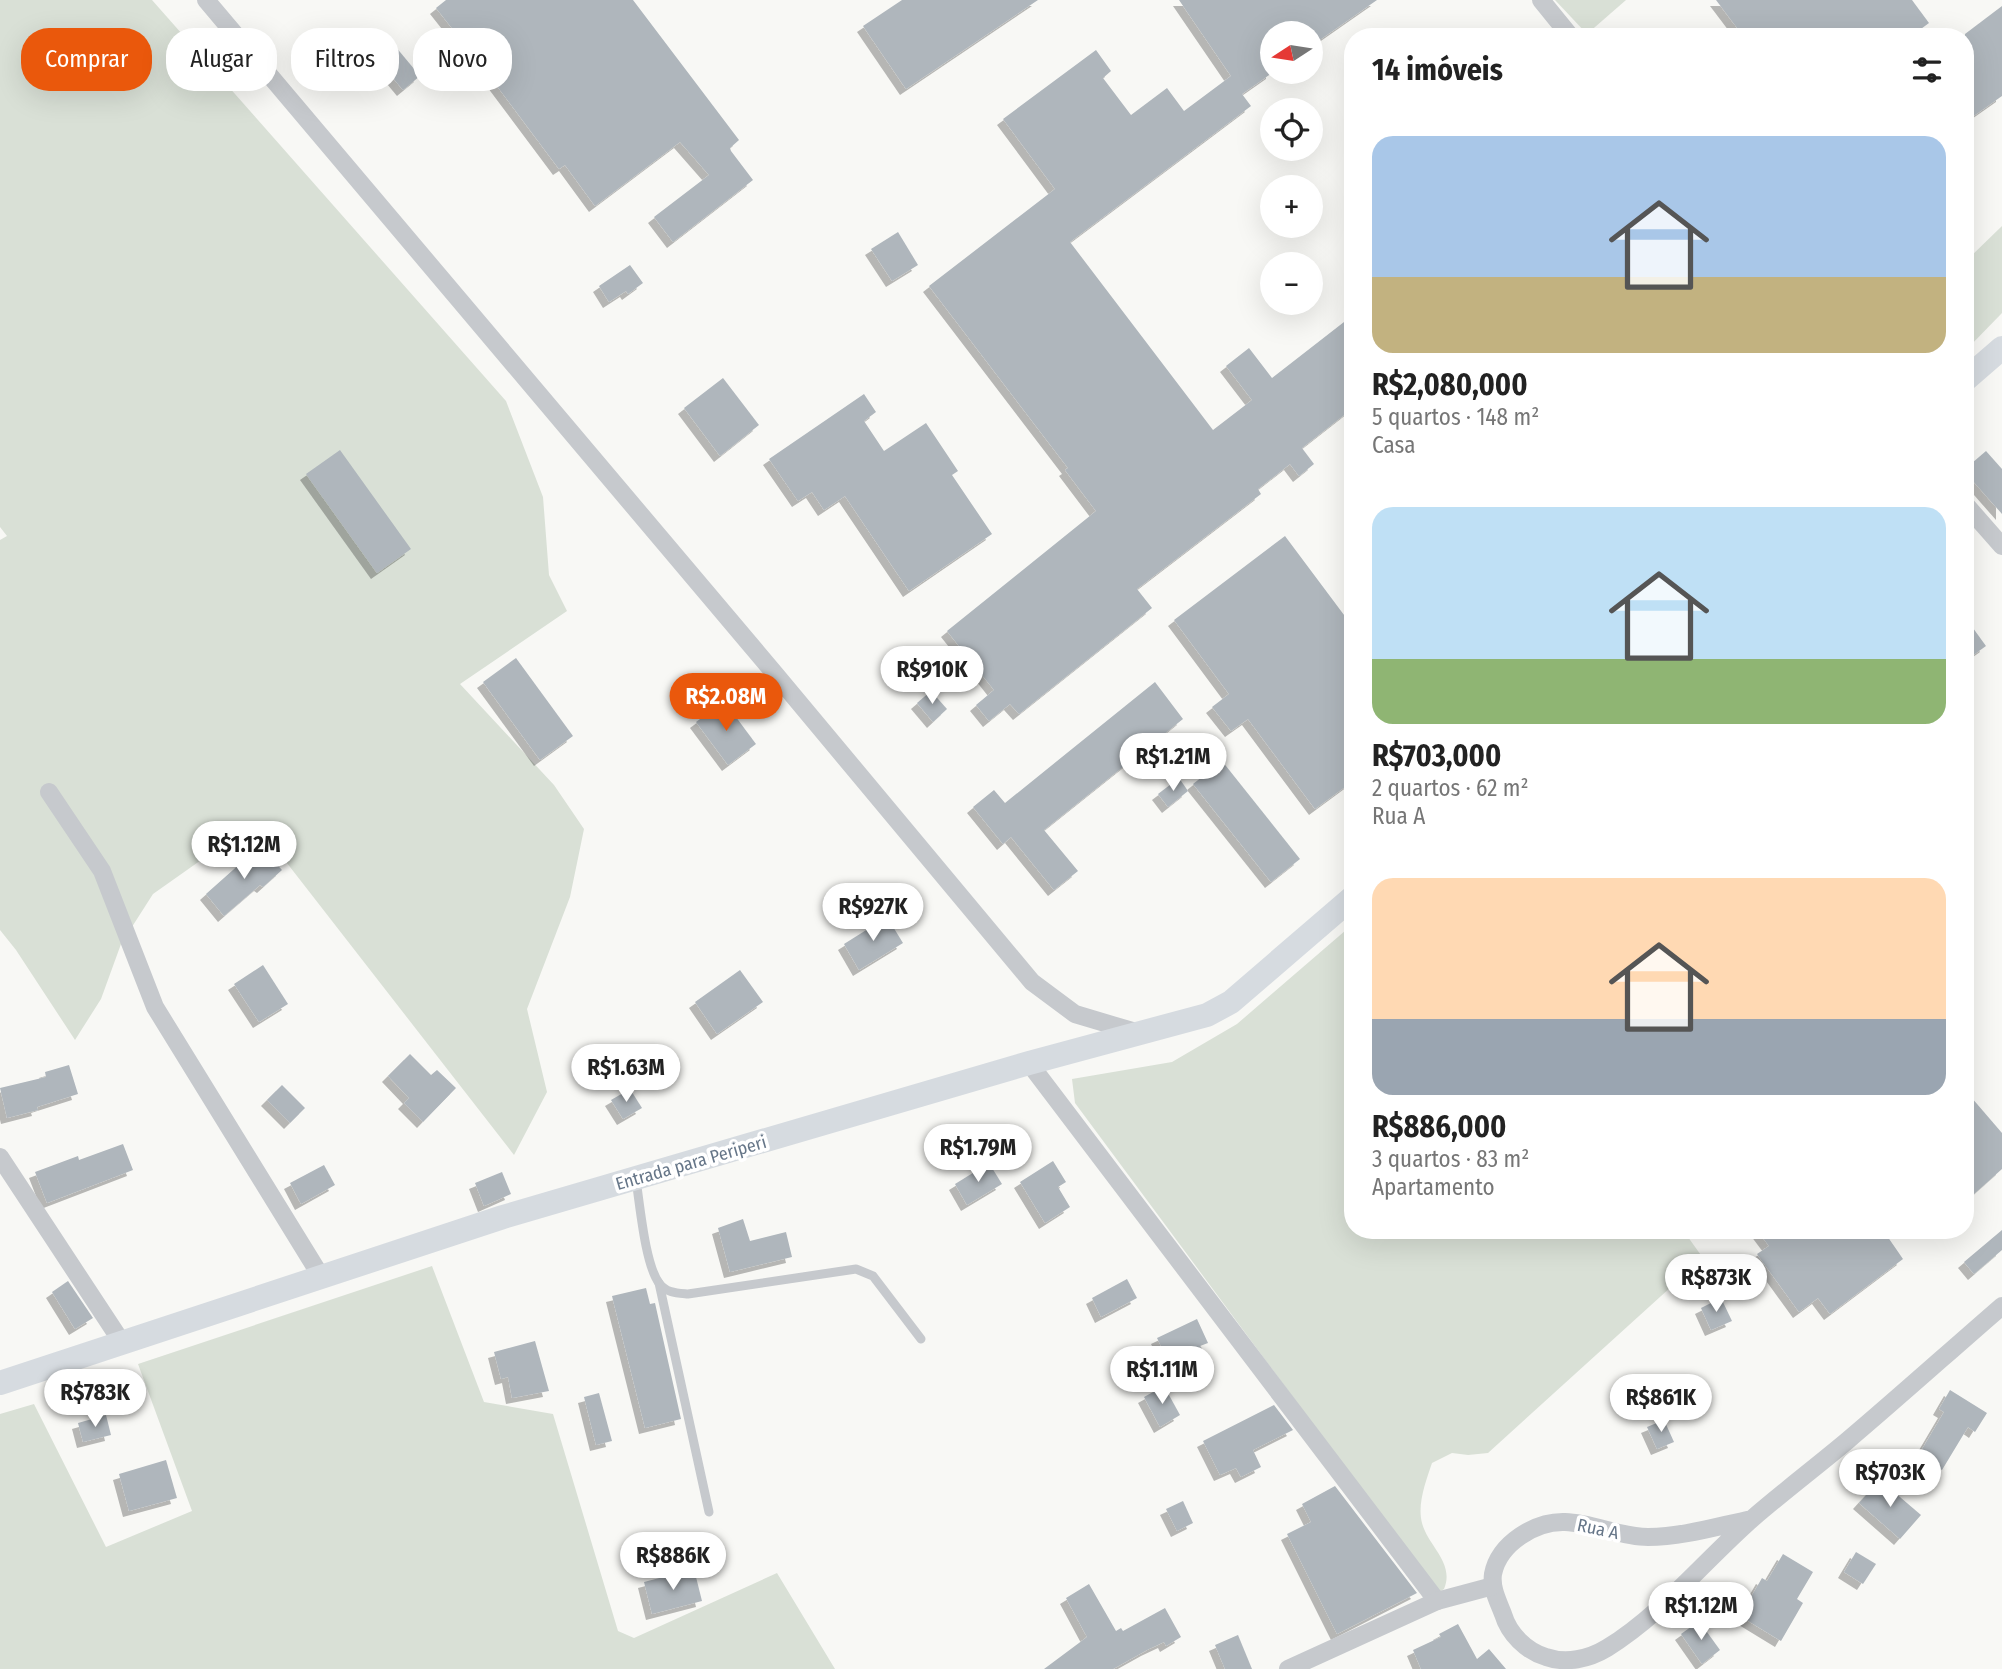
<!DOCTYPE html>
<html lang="pt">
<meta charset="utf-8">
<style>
:root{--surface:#fff;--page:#f2f2f2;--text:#222;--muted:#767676;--accent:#ea580c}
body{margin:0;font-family:"Fira Sans Condensed",sans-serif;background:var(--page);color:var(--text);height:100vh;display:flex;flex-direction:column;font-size:26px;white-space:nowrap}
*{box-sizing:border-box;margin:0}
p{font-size:23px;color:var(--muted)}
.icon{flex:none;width:38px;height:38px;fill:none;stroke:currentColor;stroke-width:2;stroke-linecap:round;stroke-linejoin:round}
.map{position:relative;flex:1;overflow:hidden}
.side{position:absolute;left:1344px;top:28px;width:630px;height:1211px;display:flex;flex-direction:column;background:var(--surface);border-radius:28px;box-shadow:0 7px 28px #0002}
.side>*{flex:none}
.hud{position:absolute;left:21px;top:28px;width:665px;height:63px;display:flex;gap:14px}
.needle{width:46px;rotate:258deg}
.controls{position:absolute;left:1260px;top:21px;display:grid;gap:14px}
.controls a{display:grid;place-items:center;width:63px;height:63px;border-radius:50%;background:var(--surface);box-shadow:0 7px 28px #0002;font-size:35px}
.price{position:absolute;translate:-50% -60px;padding:0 16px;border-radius:24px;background:#fff;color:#222;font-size:23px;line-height:46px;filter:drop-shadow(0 2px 4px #0008)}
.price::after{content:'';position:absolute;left:50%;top:42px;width:21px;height:16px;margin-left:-10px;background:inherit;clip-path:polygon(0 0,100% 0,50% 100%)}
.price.on{background:var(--accent);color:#fff}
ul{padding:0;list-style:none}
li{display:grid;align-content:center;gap:14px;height:371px;padding:0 28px}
li span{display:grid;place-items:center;height:217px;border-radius:21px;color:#555}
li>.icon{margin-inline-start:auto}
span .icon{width:126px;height:126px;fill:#fffc;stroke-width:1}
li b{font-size:30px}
h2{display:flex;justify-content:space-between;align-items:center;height:84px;padding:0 28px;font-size:30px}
.tag{padding:0 24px;border-radius:28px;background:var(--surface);box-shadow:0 7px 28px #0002;font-size:24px;line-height:63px}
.tag.on{background:var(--accent);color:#fff}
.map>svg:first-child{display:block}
.green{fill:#d9e0d6}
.building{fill:#afb6bc;filter:url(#shadow)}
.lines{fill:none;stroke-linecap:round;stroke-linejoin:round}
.service{stroke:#c6c9cd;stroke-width:9}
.minor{stroke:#c6c9cd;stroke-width:18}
.secondary{stroke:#d6dbe0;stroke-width:24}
.labels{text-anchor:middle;stroke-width:7;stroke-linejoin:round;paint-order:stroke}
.street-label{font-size:18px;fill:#667688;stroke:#fff}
</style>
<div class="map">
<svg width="2002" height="1669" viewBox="0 0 2002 1669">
<defs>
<filter id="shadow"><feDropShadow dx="-6" dy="6" stdDeviation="0" flood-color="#0004"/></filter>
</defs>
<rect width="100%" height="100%" fill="#f8f8f5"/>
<g class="green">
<path d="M0 0H152L506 401 543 497 549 575 567 611 460 684 554 785 584 829 570 897 527 1009 547 1092 514 1155 255 822 153 894 121 944 101 999 75 1040 16 950 0 930V540L7 536 0 527Z"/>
<path d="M1555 0H1626L1587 34Z"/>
<path d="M2002 226V313L1965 351V262Z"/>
<path d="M1353 924V1230H1683L1703 1258 1488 1453 1468 1455 1452 1453 1432 1463C1426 1481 1417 1504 1422 1523 1428 1546 1455 1563 1444 1589L1438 1593 1075 1103 1072 1079 1172 1062 1237 1024Z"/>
<path d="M432 1266 484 1402 553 1414 618 1631 634 1638 777 1573 835 1669H0V1414L34 1404 106 1547 192 1511 138 1364Z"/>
</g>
<g class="building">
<path d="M446 0H633L739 140 730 148 731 151 753 180 673 242 654 217 709 175 680 142 595 206 565 165 559 169 482 66 436 8Z"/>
<path d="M902 0H1038L906 89 863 26Z"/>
<path d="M1179 0H1377L1311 46V33H1272V73L1242 94 1251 106 1070 242 1213 430 1252 400 1226 366 1249 348 1272 378 1353 315V408L1302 448 1314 464 1299 476 1290 464 1258 489 1261 494 1137 589 1152 608 1019 714 1010 704 989 721 976 705 994 690 947 631 1096 511 1065 470 1068 468 929 286 1055 189 1003 119 1096 50 1111 71 1103 78 1131 115 1167 88 1184 111 1231 76Z"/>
<path d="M1716 0H1912L1929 23 1910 37H1744Z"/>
<path d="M2002 6V96L1965 122V34Z"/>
<path d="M395 46 420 76 403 90 378 60Z"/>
<path d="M898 232 918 265 892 281 871 249Z"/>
<path d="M630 265 643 283 628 294 626 291 609 302 599 286Z"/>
<path d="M723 378 759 425 720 456 684 408Z"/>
<path d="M864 394 876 412 864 421 884 451 926 423 958 471 952 475 992 534 909 591 845 496 824 510 812 492 798 501 769 459Z"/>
<path d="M340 450 411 549 377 573 306 474Z"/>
<path d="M1986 451 2002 469V514L1965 472V469Z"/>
<path d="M1285 536 1353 627V781L1315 809 1248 719 1231 731 1212 707 1229 694 1174 620Z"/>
<path d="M1965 617 1986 646 1965 661Z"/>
<path d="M516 658 573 736 540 760 483 682Z"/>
<path d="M1155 682 1183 719 1044 830 1078 871 1054 890 1011 837 1003 844 973 807 994 790 1005 803Z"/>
<path d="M931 691 947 709 933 722 917 703Z"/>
<path d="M724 701 756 744 728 765 696 722Z"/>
<path d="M1222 761 1300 859 1271 882 1193 784Z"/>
<path d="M1179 778 1188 791 1168 807 1158 794Z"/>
<path d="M260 846 282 870 263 887 260 885 224 916 206 894Z"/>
<path d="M887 917 903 943 859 970 844 944Z"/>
<path d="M263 965 288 1004 259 1022 234 984Z"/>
<path d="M740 970 763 1002 717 1034 695 1002Z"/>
<path d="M410 1054 431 1075 437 1070 456 1088 423 1122 404 1103 409 1098 388 1076Z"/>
<path d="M69 1065 78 1094 37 1107 38 1110 7 1118 0 1088 46 1077 45 1072Z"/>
<path d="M282 1085 305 1108 290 1123 267 1100Z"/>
<path d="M630 1089 642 1108 623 1119 611 1100Z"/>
<path d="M1965 1090 2002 1133V1169L1965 1202Z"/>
<path d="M123 1144 133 1170 47 1203 35 1172 78 1156 79 1160Z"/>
<path d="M1053 1161 1066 1182 1058 1187 1070 1207 1045 1223 1020 1182Z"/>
<path d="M989 1163 1002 1184 967 1205 955 1184Z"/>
<path d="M324 1165 335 1185 301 1204 290 1183Z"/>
<path d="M502 1172 511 1194 484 1206 475 1183Z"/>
<path d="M743 1219 750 1241 786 1232 792 1257 730 1272 718 1228Z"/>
<path d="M1757 1230H1883L1903 1259 1830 1314 1818 1298 1799 1312 1757 1254 1769 1246Z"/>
<path d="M2002 1230V1250L1974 1274 1964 1262Z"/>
<path d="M1127 1279 1137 1298 1101 1317 1092 1298Z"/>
<path d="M68 1281 93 1318 75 1329 52 1292Z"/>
<path d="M646 1288 650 1304 655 1303 681 1419 645 1428 612 1296Z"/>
<path d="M1721 1298 1732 1321 1711 1330 1701 1308Z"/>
<path d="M1197 1319 1208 1343 1200 1346 1208 1362 1159 1386 1149 1353 1162 1348 1157 1338Z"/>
<path d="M535 1341 549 1391 512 1398 508 1377 501 1379 494 1352Z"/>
<path d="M1164 1386 1180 1415 1160 1427 1144 1397Z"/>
<path d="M1950 1390 1987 1413 1975 1432 1968 1427 1942 1470 1918 1456 1944 1412 1939 1409Z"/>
<path d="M599 1393 612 1441 596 1445 584 1397Z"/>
<path d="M1274 1405 1293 1430 1253 1450 1261 1467 1241 1477 1236 1468 1220 1475 1203 1441Z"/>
<path d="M106 1415 111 1435 83 1442 78 1423Z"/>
<path d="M1664 1420 1674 1442 1657 1449 1647 1427Z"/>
<path d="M166 1460 177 1498 129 1511 119 1474Z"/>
<path d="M1880 1480 1921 1515 1900 1539 1859 1503Z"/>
<path d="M1335 1486 1417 1593 1337 1634 1287 1534 1311 1522 1302 1504Z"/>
<path d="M1183 1501 1193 1523 1177 1531 1166 1509Z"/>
<path d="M1856 1552 1876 1564 1863 1584 1844 1572Z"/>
<path d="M1783 1554 1813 1572 1797 1599 1803 1603 1781 1641 1740 1616 1762 1578 1767 1581Z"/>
<path d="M694 1569 702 1601 652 1614 644 1582Z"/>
<path d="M1089 1584 1116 1631 1121 1628 1123 1631 1165 1608 1181 1637 1166 1646 1164 1642 1147 1650 1113 1669H1044L1087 1637 1066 1598Z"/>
<path d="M1699 1621 1720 1650 1702 1664 1681 1634Z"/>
<path d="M1458 1624 1477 1659 1489 1649 1506 1669H1421L1413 1650 1441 1637 1439 1634Z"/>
<path d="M1238 1635 1252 1669H1225L1215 1645Z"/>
</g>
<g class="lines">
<g class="service">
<path d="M636 1180C640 1205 645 1264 659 1283 666 1293 677 1293 688 1294L856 1269 873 1276 921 1339"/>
<path d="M659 1283 709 1512"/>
</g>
<g class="minor">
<path d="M206 0 776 675 1032 982 1075 1014 1139 1033"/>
<path d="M1541 0 1571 37"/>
<path d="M1965 504 2002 546"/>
<path d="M49 792 102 871 155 1007 322 1278"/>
<path d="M1029 1063 1437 1601"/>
<path d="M0 1157 123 1344"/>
<path d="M1752 1519C1718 1526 1683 1537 1648 1537 1620 1537 1594 1523 1565 1522 1536 1521 1499 1543 1493 1574 1491 1588 1498 1601 1503 1614 1509 1634 1526 1651 1546 1657 1566 1664 1589 1659 1607 1648 1661 1615 1705 1560 1753 1518 1783 1492 1816 1467 1847 1441 1899 1397 1950 1351 2002 1306"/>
<path d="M1288 1669 1437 1601 1493 1586"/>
</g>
<g class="secondary">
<path d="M1965 380 2002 348"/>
<path d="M0 1383 503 1217 1029 1063 1207 1015 1231 1002 1353 897"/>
</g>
</g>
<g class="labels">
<g class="street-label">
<text transform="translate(691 1163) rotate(-16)" y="6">Entrada para Periperi</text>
<text transform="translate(1598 1529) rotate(12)" y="6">Rua A</text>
</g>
</g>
</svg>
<div class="controls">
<a><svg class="needle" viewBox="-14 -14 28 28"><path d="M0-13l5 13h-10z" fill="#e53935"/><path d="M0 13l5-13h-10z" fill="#767676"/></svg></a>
<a><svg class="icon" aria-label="locate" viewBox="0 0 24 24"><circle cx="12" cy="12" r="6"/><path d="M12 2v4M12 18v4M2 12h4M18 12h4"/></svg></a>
<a>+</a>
<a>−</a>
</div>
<b class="price" style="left:932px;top:706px">R$910K</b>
<b class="price on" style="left:726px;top:733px">R$2.08M</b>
<b class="price" style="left:1173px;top:793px">R$1.21M</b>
<b class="price" style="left:244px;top:881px">R$1.12M</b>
<b class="price" style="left:873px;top:943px">R$927K</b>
<b class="price" style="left:626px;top:1104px">R$1.63M</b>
<b class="price" style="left:978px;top:1184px">R$1.79M</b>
<b class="price" style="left:1716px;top:1314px">R$873K</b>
<b class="price" style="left:1162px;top:1406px">R$1.11M</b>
<b class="price" style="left:95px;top:1429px">R$783K</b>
<b class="price" style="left:1661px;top:1434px">R$861K</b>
<b class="price" style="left:1890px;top:1509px">R$703K</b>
<b class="price" style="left:673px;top:1592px">R$886K</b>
<b class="price" style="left:1701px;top:1642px">R$1.12M</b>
<div class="hud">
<a class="tag on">Comprar</a>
<a class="tag">Alugar</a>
<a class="tag">Filtros</a>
<a class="tag">Novo</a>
</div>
<section class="side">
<h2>14 imóveis<svg class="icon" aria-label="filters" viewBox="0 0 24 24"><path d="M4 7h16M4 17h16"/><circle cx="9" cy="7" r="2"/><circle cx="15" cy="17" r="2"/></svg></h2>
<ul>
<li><span style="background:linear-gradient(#a9c7e8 65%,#c2b280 0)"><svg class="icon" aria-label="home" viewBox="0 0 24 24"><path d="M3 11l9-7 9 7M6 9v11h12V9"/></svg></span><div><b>R$2,080,000</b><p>5 quartos · 148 m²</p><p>Casa</p></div></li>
<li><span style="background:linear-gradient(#bfe0f5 70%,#8fb573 0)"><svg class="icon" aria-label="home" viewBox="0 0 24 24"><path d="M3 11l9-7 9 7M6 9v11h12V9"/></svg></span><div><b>R$703,000</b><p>2 quartos · 62 m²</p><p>Rua A</p></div></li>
<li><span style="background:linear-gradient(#ffd9b3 65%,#9aa5b1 0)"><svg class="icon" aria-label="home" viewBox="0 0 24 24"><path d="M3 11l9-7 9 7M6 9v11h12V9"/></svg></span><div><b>R$886,000</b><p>3 quartos · 83 m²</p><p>Apartamento</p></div></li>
</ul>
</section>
</div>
